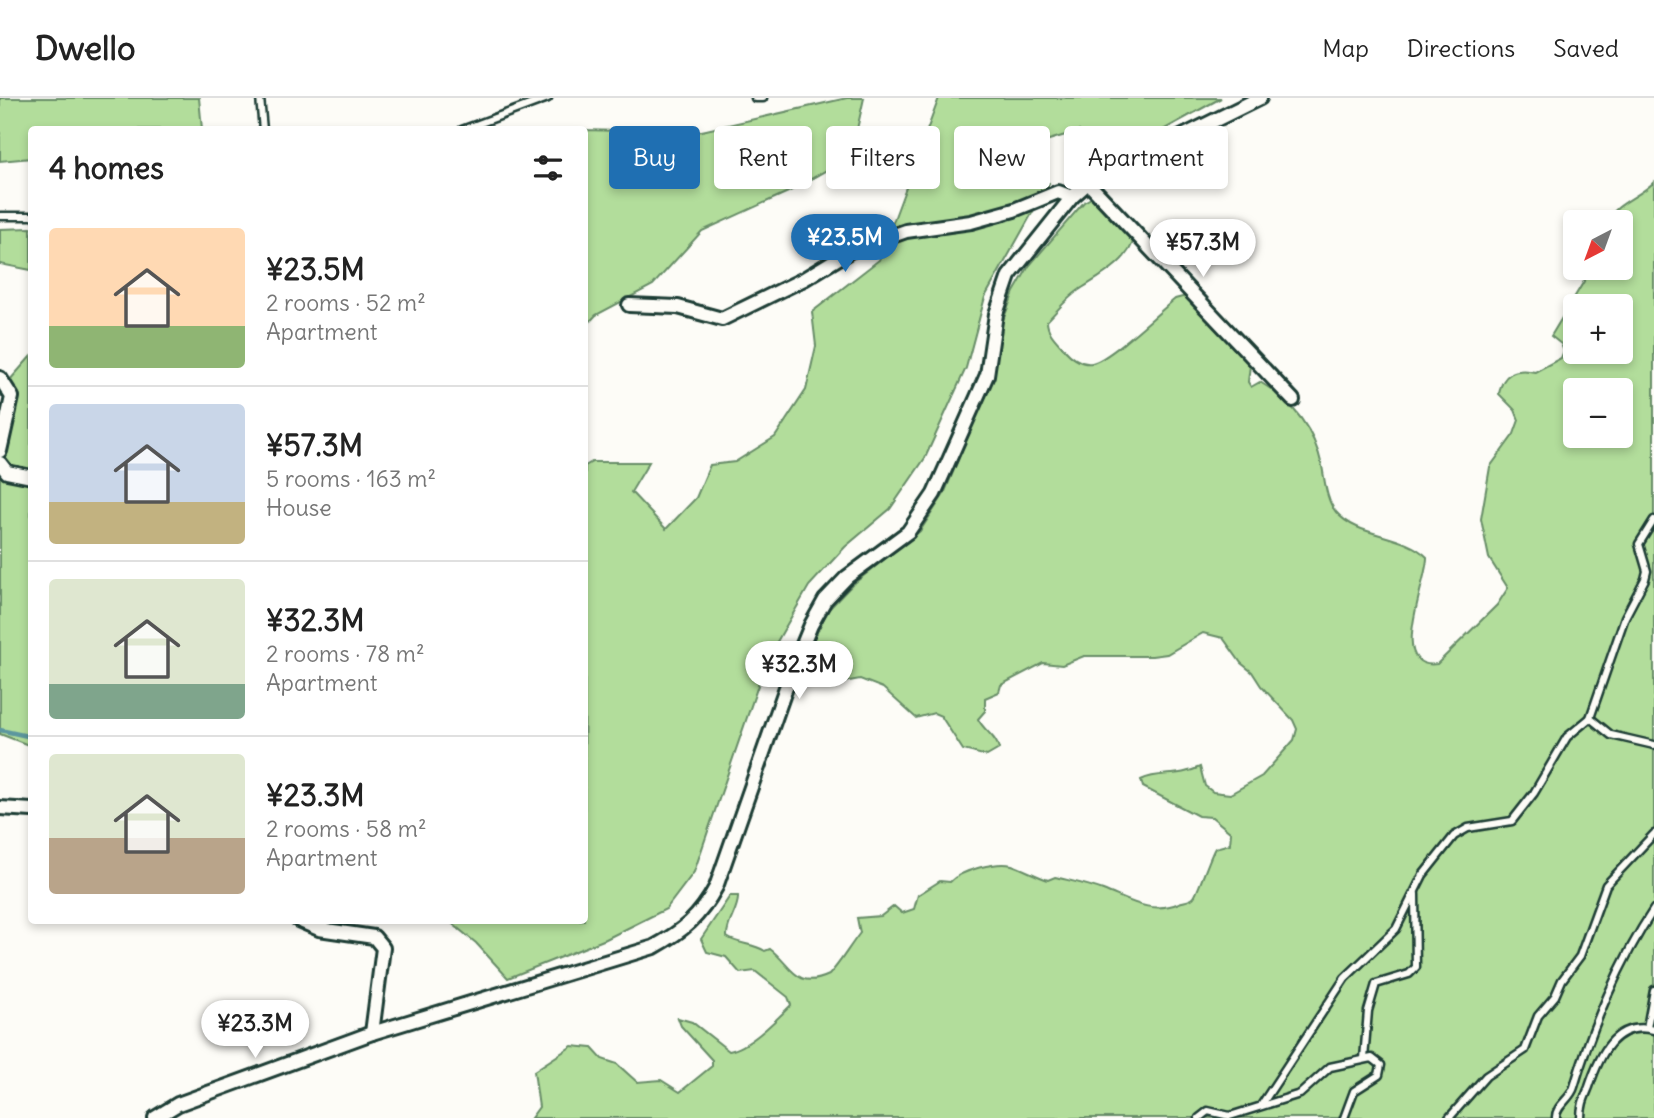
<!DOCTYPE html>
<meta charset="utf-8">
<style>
:root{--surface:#fff;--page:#f6f6f6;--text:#222;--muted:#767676;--line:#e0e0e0;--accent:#1f6fb2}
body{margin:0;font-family:Delius,sans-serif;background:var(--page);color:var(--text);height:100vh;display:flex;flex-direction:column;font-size:26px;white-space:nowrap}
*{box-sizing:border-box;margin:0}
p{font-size:23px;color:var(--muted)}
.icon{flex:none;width:38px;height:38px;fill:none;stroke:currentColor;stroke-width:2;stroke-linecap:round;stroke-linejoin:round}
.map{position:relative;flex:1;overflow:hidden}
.panel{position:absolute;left:28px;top:28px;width:560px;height:798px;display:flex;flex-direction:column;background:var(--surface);border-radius:7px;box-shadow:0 4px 10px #0003}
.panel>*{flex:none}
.guide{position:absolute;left:609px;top:28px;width:665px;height:63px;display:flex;gap:14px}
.needle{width:46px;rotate:221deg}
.buttons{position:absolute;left:1563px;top:112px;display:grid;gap:14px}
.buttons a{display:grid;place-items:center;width:70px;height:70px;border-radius:7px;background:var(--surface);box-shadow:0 4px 10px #0003;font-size:35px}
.price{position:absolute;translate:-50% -60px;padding:0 16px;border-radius:24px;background:#fff;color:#222;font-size:23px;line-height:46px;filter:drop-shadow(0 2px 4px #0008)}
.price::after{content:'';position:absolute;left:50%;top:42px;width:21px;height:16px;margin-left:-10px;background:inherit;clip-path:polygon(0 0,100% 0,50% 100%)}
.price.on{background:var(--accent);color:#fff}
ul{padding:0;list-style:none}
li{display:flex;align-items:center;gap:21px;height:175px;padding:0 21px}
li+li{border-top:2px solid var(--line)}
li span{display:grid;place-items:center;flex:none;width:196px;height:140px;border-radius:7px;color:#555}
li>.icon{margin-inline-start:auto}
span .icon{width:84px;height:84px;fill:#fffc;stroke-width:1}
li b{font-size:30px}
h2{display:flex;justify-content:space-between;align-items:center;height:84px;padding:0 21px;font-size:30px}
.tag{padding:0 24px;border-radius:7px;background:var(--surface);box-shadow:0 4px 10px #0003;font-size:24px;line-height:63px}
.tag.on{background:var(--accent);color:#fff}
header{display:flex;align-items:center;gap:42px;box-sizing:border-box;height:98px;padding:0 35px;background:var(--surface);border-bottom:2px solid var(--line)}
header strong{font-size:33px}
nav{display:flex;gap:38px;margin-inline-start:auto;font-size:24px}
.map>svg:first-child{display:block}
.green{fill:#b2dd9b;stroke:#688d68;stroke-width:2;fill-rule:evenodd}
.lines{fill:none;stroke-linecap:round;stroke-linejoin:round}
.stream{stroke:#5c979e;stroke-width:4.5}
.service-casing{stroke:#1f3d34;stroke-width:11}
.minor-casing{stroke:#1f3d34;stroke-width:18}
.service{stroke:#fdfcf7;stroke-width:6}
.minor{stroke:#fdfcf7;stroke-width:12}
</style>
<header>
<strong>Dwello</strong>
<nav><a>Map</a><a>Directions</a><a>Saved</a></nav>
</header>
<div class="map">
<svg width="1654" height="1020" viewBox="0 0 1654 1020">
<rect width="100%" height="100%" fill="#fdfcf7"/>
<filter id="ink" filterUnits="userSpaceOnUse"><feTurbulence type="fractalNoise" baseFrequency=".0143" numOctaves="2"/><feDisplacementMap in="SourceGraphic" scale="14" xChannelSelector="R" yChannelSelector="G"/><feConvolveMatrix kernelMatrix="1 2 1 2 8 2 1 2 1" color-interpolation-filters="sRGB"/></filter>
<g filter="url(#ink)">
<g class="green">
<path d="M0 0H199L202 31 32 32 31 60 0 63Z"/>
<path d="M847 0H864L851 58 788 94 702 133 653 187 596 217 585 229V32L693 35Z"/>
<path d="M939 0H1221L1107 63 1079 33 1002 56 1049 85 985 199 966 270 925 360 890 411 845 449 809 488 767 561 694 774 666 811 606 841 508 880 476 845 449 823 584 822 585 368 592 364H649L631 394 666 431 696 400 710 367 735 364 775 339 806 292 816 248 812 214 879 162Z"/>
<path d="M1654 84V1020H531L539 1009 534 973 572 948 592 950 602 961 617 966 637 984 661 982 680 994 712 968V962L681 928 678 920 692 924 729 953C749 950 777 921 791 907L788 899 755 873 740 875 726 859 707 854 701 841 730 798H738C739 812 726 824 727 839 739 847 752 845 765 853L770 851C791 866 795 893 829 877 841 864 849 849 860 835L857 820 881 818 894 808 902 815 914 811 918 797 940 783 950 784C961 772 997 763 1012 767 1024 771 1036 778 1048 782L1055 779C1071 783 1087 786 1103 792 1129 802 1151 817 1179 805 1184 803 1191 803 1194 799 1197 797 1210 758 1215 750L1230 746 1231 735 1212 719 1198 718 1143 689 1141 682C1160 673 1177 680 1200 669L1205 688 1213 694 1230 696 1262 678 1294 642 1297 631 1293 622 1261 588 1252 574 1241 565 1223 540 1203 535 1167 556 1152 558H1084L1062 567 1043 565 1001 587 999 594 985 600V613L978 621C984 633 997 639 999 651L987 658 963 652 941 618 934 615 916 620 883 590 860 581 828 587 807 572 808 552 828 512 852 487 920 433 944 396 992 279 1002 225 1014 194 1029 168 1084 104 1093 99 1134 139C1131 163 1097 180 1079 192 1067 200 1057 213 1047 223 1047 234 1056 242 1063 250 1070 258 1081 267 1092 265 1109 262 1159 214 1175 201L1186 198 1194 203 1250 267 1248 284 1251 289 1260 284C1292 303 1314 331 1322 368 1325 383 1326 402 1336 414 1358 440 1403 435 1427 459 1428 482 1386 573 1437 566L1497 507 1508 490 1489 460 1481 421 1490 369 1514 336 1519 322 1515 312 1499 296C1502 276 1515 269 1535 274L1561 260 1564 253 1561 246 1551 238 1592 170H1620V124H1607C1615 105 1640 99 1654 84ZM1575 208H1620V254H1575ZM1575 292H1620V338H1575Z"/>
<path d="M31 130V172L0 166V131Z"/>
<path d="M31 258V648L0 636V337L18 305 9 283Z"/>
</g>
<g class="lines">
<path class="stream" d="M0 632 32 639"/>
<defs>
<g id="service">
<path d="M260 0 263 32"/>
<path d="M755 0H763"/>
<path d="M462 32 548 0"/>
<path d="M0 118H32"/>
<path d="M1590 620 1611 637 1654 647"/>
<path d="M1647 930 1654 892"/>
<path d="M1364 961 1368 913 1376 886 1409 876 1416 869 1415 796"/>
<path d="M1262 1006 1345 880 1396 831 1423 777 1454 738 1468 730 1512 723 1534 695 1567 639 1590 620 1625 519 1645 481 1647 473 1639 446 1654 422"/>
<path d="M1199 1020 1208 1013 1230 1018 1300 996 1330 969 1372 960 1381 967 1379 977 1354 993 1344 1020"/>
<path d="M1449 1020 1486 978 1525 952 1538 918 1555 898 1562 882 1580 858 1606 787 1654 736"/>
<path d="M1556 1020C1555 1008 1571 1001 1574 989 1591 931 1620 862 1654 811"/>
<path d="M1581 1020C1581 1007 1584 1001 1589 989 1599 959 1614 922 1654 932"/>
</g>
<g id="minor">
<path d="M1088 85 1293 302"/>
<path d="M629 207 678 209 722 221 804 181 850 153 906 133 971 124 1014 112 1058 94 1072 99"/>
<path d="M0 280 12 299 0 353"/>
<path d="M0 365 7 374 32 379"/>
<path d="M0 710 32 712"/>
<path d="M298 822 319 831 374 839 383 850 372 935"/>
<path d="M155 1020 178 1006 372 935 654 849C683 833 700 819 716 789L790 578 811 527 825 502 847 479 908 434 934 396 987 277 996 216 1009 178 1072 99 1088 85 1260 0"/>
</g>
</defs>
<use href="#service" class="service-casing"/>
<use href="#minor" class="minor-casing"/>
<use href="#service" class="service"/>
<use href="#minor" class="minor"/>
</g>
</g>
</svg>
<div class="buttons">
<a><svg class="needle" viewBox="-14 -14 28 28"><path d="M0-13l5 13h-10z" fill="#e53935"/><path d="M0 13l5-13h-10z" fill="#767676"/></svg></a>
<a>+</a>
<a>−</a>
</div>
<b class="price on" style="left:845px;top:176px">¥23.5M</b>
<b class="price" style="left:1203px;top:181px">¥57.3M</b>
<b class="price" style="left:799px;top:603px">¥32.3M</b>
<b class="price" style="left:255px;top:962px">¥23.3M</b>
<div class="guide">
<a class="tag on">Buy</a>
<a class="tag">Rent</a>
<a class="tag">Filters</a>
<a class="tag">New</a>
<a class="tag">Apartment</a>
</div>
<section class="panel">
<h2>4 homes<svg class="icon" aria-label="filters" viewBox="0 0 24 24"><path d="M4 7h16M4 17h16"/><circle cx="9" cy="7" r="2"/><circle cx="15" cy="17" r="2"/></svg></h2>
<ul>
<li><span style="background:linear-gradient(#ffd9b3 70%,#8fb573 0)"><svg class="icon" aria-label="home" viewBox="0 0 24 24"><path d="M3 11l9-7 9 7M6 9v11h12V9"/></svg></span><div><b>¥23.5M</b><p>2 rooms · 52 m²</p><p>Apartment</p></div></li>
<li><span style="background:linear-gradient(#c9d6e8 70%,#c2b280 0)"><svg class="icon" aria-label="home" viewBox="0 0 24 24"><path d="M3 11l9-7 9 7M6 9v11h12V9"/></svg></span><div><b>¥57.3M</b><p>5 rooms · 163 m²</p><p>House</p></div></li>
<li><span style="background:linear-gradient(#dfe7d0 75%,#7fa58c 0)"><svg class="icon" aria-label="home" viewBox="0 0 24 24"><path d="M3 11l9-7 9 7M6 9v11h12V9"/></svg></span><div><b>¥32.3M</b><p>2 rooms · 78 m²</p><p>Apartment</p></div></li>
<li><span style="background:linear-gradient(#dfe7d0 60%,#b9a48a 0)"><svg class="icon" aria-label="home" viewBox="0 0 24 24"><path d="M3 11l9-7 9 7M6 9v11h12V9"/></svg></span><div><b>¥23.3M</b><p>2 rooms · 58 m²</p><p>Apartment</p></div></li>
</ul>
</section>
</div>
